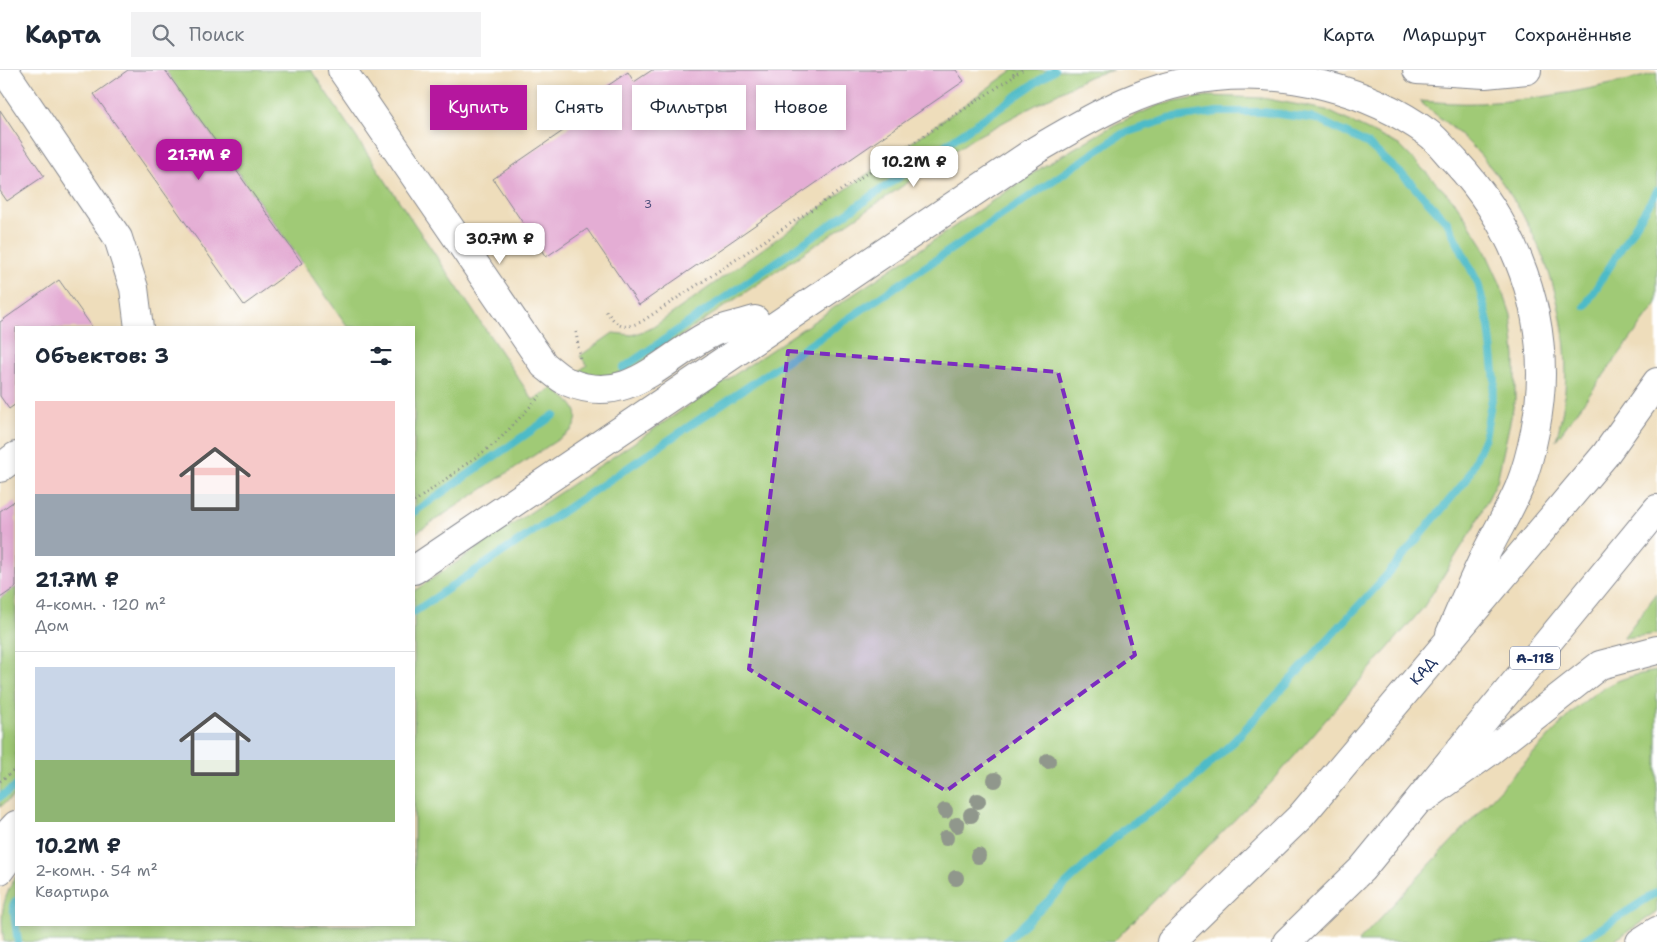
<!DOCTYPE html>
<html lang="ru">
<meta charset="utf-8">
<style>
:root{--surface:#fff;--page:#f2f2f3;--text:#1f2937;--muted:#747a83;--line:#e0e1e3;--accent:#b5179e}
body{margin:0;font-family:"Shantell Sans",sans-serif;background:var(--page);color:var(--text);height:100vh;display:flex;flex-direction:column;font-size:19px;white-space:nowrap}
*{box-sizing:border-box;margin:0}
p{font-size:16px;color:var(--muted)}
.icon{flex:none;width:28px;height:28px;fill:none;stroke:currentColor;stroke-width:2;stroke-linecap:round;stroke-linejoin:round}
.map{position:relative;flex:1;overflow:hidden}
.details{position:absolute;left:15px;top:256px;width:400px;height:600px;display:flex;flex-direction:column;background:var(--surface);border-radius:0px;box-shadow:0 2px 8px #0003}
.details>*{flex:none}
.guide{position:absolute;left:430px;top:15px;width:475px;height:45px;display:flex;gap:10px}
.price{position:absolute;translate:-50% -42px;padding:0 11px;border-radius:10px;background:#fff;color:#222;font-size:16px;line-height:32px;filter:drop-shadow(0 1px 2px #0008)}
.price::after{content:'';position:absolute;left:50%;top:30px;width:15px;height:11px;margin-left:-8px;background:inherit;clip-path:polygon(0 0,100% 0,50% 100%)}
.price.on{background:var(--accent);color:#fff}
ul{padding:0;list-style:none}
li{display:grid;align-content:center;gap:10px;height:265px;padding:0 20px}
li+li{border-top:1px solid var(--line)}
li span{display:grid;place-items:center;height:155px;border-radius:0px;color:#555}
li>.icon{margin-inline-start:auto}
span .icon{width:90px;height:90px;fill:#fffc;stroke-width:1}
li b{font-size:21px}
h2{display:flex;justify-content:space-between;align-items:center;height:60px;padding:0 20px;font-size:21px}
.tag{padding:0 18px;border-radius:0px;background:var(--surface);box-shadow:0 2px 8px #0003;font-size:18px;line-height:45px}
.tag.on{background:var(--accent);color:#fff}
header{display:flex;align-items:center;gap:30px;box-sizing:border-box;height:70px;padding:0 25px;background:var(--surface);border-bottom:1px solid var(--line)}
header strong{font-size:24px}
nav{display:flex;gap:28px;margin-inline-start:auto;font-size:18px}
.search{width:350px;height:45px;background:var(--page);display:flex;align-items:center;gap:12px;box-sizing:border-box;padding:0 18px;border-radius:0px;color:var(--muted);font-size:19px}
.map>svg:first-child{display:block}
.green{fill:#a0ca76;stroke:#5e7c6a}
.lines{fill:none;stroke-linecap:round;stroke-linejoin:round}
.stream{stroke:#4ebbc8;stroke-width:8}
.building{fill:#e4add4}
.minor-casing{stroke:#84868c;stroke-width:30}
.major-casing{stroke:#84868c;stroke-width:30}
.highway-casing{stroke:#84868c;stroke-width:30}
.path{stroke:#84868c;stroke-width:3;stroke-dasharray:1 4;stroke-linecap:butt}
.minor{stroke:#fff;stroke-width:28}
.major{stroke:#fff;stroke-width:28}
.highway{stroke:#fff;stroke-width:28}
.tree{fill:#90978c}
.marked{fill:#7b2cbf;fill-opacity:0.2;stroke:#7b2cbf;stroke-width:4;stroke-dasharray:10 6;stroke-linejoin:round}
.labels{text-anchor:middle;stroke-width:5;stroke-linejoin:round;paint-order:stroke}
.number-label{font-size:12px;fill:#4d4e7c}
.shield{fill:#fff;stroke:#5f6d8e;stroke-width:1}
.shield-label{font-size:14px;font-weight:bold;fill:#1b2f5e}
.street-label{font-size:15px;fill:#1b2f5e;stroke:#fff}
</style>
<header>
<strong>Карта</strong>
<div class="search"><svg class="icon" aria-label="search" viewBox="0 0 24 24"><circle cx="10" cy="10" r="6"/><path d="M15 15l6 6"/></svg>Поиск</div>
<nav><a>Карта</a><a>Маршрут</a><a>Сохранённые</a></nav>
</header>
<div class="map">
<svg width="1657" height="872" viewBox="0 0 1657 872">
<rect width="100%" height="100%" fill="#fff"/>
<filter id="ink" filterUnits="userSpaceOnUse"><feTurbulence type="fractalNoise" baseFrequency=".02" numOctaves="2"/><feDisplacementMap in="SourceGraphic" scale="10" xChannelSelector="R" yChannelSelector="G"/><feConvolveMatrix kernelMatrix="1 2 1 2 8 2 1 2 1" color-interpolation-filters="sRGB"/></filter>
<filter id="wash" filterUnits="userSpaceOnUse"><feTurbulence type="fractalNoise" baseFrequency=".0096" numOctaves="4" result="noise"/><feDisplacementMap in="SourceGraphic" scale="20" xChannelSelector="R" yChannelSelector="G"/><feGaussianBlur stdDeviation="1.12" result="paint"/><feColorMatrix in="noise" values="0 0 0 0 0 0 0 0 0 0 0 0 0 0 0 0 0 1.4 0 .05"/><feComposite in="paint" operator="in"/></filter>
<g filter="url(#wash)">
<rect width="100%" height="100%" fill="#edb"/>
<g class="green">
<path d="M165 0H311L533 330 553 318C568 331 586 340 571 361L414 464V258L348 257Z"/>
<path d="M1013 0H1113L1088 7 972 69 635 297C613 307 602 308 579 301L587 295 580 286 613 263 632 265 652 258Z"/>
<path d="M1657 3V233L1556 370C1586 267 1544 154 1474 78 1458 61 1437 46 1419 31 1439 32 1460 34 1480 33 1540 30 1599 18 1657 3Z"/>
<path d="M1207 26 1262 28 1326 40 1399 75 1456 133 1482 174 1500 213 1511 245 1515 286V329L1497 411 1474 457 1423 538 1271 713 1113 872H4C0 843 2 831 16 806V855H414V521L1044 96 1114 55 1159 35Z"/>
<path d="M16 517V724L0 737V528Z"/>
<path d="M1657 523V564L1623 568Z"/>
<path d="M1657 601V842L1612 872H1358L1570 644C1601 616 1615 608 1657 601Z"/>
</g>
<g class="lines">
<g class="stream">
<path d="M1585 236 1657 121"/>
<path d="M623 298 1054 0"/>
<path d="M414 442 554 345"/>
<path d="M414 542 1122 64 1168 49 1217 42H1263L1317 49 1368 74 1407 109 1447 152 1478 213 1489 256 1495 311 1485 367 1467 409 1387 505 1233 672 1180 722 1123 760 1005 872"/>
<path d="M0 727 16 716"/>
<path d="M16 831 13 836 18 872"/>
<path d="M1580 872 1657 822"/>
</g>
</g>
<g id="blocks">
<g class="building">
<path d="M128 0H165L302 193 244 235 94 24Z"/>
<path d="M652 0H956L964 11 639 235 587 159 546 187 493 109 595 39 588 29 628 2 634 12Z"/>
<path d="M0 40 44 106 7 131 0 121Z"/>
<path d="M59 210 93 258H16V334L9 339 0 326V252Z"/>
<path d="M16 430V517L0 528V441Z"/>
</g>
</g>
</g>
<g filter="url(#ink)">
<use href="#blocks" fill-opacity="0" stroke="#84868c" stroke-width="1"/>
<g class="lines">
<defs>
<g id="minor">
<path d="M4 0 118 168 134 218 139 258"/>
<path d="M342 0 544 295C551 300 560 309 568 312 627 337 661 290 708 265 722 257 740 255 755 250"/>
<path d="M0 398 16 386"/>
</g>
<g id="major">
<path d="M1417 0 1485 4 1527 0"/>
<path d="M414 500 1036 80C1094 46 1146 14 1215 7 1288 0 1368 19 1428 63 1438 70 1446 82 1455 91 1509 149 1541 224 1541 304 1541 339 1532 385 1519 418 1510 439 1498 459 1488 479 1474 507 1462 536 1450 564"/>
<path d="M1426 727 1489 682 1600 595 1657 580"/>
<path d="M0 772 16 755"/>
<path d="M0 800 16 778"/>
<path d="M1640 872 1657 861"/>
</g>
<g id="highway">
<path d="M1171 872 1301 746 1605 385 1657 312"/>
<path d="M1287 872 1362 799 1657 439"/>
</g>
</defs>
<use href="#minor" class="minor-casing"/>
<use href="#major" class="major-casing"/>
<use href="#highway" class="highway-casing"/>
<g class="path">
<path d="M1013 6 1022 0"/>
<path d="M606 241C619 257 621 260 641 252L1013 7 1015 0"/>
<path d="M576 262 580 289"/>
<path d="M414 432 497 372 540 326"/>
<path d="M0 711 16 699"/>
</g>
<use href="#minor" class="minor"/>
<use href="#major" class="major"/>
<use href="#highway" class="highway"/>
</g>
<g class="tree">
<circle cx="1048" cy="691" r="8"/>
<circle cx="995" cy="710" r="8"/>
<circle cx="978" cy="731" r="8"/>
<circle cx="945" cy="741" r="8"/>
<circle cx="971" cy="745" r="8"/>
<circle cx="957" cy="755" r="8"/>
<circle cx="946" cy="768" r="8"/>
<circle cx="978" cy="786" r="8"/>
<circle cx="956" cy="808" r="8"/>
</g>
</g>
<path class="marked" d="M788 281 1058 302 1135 585 946 721 749 599Z"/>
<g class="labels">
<g class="number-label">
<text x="648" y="138">3</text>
</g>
<rect class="shield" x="1510" y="576.5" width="50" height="23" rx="4"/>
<g class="shield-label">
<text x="1535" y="593">А-118</text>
</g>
<g class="street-label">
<text transform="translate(1423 601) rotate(-50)" y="5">КАД</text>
</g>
</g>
</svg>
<b class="price on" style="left:199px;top:111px">21.7M ₽</b>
<b class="price" style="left:914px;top:118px">10.2M ₽</b>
<b class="price" style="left:500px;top:195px">30.7M ₽</b>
<div class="guide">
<a class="tag on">Купить</a>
<a class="tag">Снять</a>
<a class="tag">Фильтры</a>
<a class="tag">Новое</a>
</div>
<section class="details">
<h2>Объектов: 3<svg class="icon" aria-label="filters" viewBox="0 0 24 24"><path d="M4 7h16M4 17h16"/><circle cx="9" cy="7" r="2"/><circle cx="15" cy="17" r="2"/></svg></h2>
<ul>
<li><span style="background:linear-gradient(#f6c9c9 60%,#9aa5b1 0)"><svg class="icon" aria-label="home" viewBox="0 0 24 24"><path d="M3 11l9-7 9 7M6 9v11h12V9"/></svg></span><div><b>21.7M ₽</b><p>4-комн. · 120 m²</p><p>Дом</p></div></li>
<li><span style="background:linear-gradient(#c9d6e8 60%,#8fb573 0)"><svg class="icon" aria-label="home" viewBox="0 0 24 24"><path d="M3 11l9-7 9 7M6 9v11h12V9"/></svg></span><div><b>10.2M ₽</b><p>2-комн. · 54 m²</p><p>Квартира</p></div></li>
</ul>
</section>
</div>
